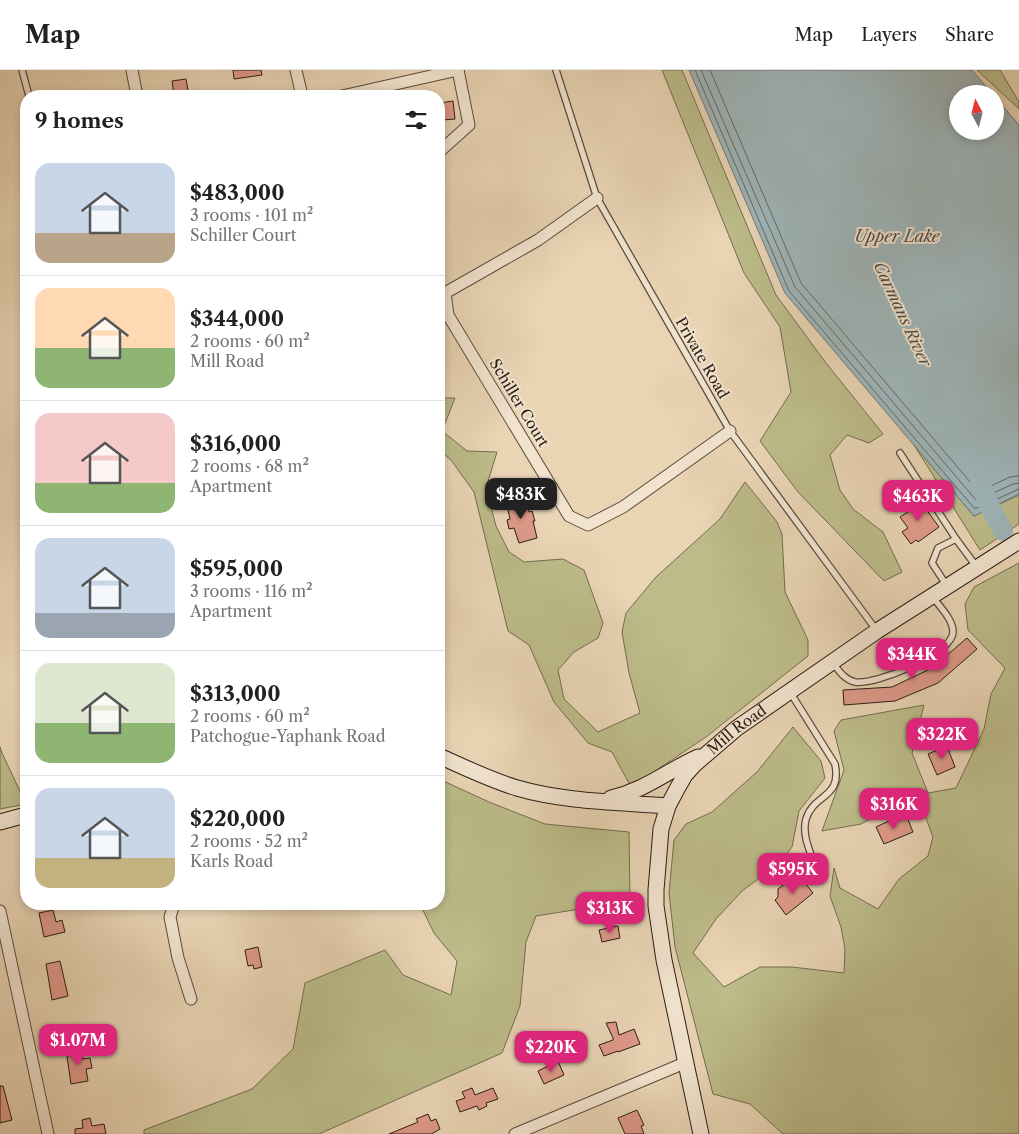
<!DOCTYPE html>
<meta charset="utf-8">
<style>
:root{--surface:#fff;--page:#f6f6f6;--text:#202124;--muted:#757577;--line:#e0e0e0;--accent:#db2777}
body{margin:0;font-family:"Libre Caslon Text",serif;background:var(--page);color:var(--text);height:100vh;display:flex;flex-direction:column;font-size:19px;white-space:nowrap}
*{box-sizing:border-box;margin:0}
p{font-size:16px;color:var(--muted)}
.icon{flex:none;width:28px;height:28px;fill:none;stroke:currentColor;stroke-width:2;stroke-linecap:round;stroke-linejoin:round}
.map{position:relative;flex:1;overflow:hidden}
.sheet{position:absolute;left:20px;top:20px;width:425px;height:820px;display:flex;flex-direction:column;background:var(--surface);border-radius:20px;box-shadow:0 2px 8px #0003}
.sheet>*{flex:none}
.needle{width:32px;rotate:353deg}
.tools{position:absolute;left:949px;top:15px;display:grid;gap:10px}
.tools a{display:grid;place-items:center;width:55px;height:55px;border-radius:50%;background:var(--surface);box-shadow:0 2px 8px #0003;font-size:25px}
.price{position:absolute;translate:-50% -42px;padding:0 11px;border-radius:10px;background:var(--accent);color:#fff;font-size:16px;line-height:32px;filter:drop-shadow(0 1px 2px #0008)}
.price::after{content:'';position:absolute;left:50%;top:30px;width:15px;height:11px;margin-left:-8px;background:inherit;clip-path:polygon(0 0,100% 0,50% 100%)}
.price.active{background:#222;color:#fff}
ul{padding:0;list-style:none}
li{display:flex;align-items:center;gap:15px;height:125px;padding:0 15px}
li+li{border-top:1px solid var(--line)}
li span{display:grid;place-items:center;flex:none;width:140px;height:100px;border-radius:15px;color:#555}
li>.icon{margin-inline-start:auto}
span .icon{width:60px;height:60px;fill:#fffc;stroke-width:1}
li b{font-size:21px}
h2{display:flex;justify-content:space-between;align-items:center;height:60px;padding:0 15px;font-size:21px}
header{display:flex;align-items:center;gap:30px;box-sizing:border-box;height:70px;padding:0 25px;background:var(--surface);border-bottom:1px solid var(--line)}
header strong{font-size:24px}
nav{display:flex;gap:28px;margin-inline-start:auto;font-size:18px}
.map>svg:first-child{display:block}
.green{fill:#bcbb89;stroke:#736c50}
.water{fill:#9eb5b9;stroke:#707878}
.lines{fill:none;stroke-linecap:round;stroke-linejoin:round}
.shore{stroke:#646868;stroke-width:1}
.river{stroke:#9eb5b9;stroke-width:20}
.building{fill:#de9989;stroke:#2a1c16}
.lane-casing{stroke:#5a4a3e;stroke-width:8}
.street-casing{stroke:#5a4a3e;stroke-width:13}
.secondary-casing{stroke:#2a1c16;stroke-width:17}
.lane{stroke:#f1e3ce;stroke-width:5.5}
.street{stroke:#f1e3ce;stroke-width:11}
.secondary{stroke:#f1e3ce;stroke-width:15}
.labels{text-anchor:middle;stroke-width:4;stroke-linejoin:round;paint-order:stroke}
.street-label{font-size:15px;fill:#2a1c16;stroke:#f1e3ce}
.water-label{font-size:16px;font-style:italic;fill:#4d4a47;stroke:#f1e3ce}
</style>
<header>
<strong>Map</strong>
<nav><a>Map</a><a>Layers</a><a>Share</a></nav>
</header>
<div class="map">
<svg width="1019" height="1064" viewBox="0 0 1019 1064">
<rect width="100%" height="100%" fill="#e9d4b4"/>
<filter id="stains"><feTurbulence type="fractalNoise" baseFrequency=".004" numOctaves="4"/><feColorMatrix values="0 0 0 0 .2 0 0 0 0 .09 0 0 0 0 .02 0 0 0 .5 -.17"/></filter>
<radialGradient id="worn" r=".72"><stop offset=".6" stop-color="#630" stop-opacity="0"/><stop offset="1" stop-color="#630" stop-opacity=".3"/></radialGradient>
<g class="green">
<path d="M662 0H682L776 225 826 293 883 364 869 373 847 365 830 385 840 420 853 439 883 462 902 502 884 511 798 422 760 371 791 322 780 257 744 203Z"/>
<path d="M977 0H1000L1019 32V39Z"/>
<path d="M439 328H455L442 361 467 381 497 382 486 418 496 456 509 482 524 492 563 489 584 500 603 553 598 568 574 582 558 600 564 629 598 662 640 643 629 603 622 562 626 543 656 507 720 449 745 412 777 452 782 464 785 522 808 570V586L706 667 631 717 612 682 588 673 554 632 529 575 508 561 474 422 451 390 439 380Z"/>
<path d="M914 375 974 446 1019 425V454L980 480Z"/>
<path d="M1019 493V1064H783L750 1034 713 1024 675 877 669 823 674 770 686 754 712 742 757 702 793 657 821 691 825 708 799 741 792 777 780 793 742 821 716 849 693 883 724 917 760 897H792L844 903 845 879 841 857 830 826 834 798 840 818 878 839 899 809 928 786 933 767 924 743 898 734 861 754 822 761 844 700 834 661 841 650 924 635 912 683 928 723 956 718 984 659 991 624 1005 598 968 560 965 534 974 517Z"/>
<path d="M0 677 2 683 26 734 0 739Z"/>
<path d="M439 709 489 732 545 754 629 762 630 831 536 846 526 872 520 936 502 983 319 1064H144V1060L252 1019 293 979 305 913 385 880 403 905 451 925 457 891 434 863 420 834H439V769L443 748 439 734Z"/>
</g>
<path class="water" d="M689 0H972L992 24H958V61H995V27L1019 55V424L974 446 785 223Z"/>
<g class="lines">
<g class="shore">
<path d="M695 0 789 221 974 438H977L1019 419"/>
<path d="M701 0 795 217 976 430H978L1013 414 1019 413"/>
<path d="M710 0 801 213 977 420 980 421 1010 407 1019 406"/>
</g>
<path class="river" d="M980 413 990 437 1003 461"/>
</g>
<g class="building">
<path d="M233 0H261L262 5 234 9Z"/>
<path d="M186 9 189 26 174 25 172 11Z"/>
<path d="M453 31 455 49 442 50 440 33Z"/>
<path d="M915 424 939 457 918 472 916 470 911 474 902 462 908 458 900 447 914 438 907 429Z"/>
<path d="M525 426 529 442 532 441 535 451H533L537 468 519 473 514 458 509 459 507 450 510 449 506 431Z"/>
<path d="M967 568 977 579 938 613 895 631 844 635 843 620 892 617 932 598Z"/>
<path d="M947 676 955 697 937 705 928 684Z"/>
<path d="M907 747 913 762 884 774 876 757 891 750 892 753Z"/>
<path d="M801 808 813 823 786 845 775 830 778 827V819L787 812 793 814Z"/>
<path d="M53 840 56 852 62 850 65 862 44 867 39 843Z"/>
<path d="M618 856 620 868 602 872 599 860Z"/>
<path d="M258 877 262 897 254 899 253 895 248 896 245 880Z"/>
<path d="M60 891 68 926 52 930 46 894Z"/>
<path d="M616 952 619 965 634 959 640 974 618 982V981L604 986 599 975 613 970V968L606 953Z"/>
<path d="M81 977 83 989 90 988 92 998 86 999 88 1011 71 1014 66 980Z"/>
<path d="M558 991 564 1005 544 1014 538 1001Z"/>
<path d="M0 1016H3L12 1050 0 1053Z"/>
<path d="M472 1018 475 1025 493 1018 498 1029 486 1033 487 1036 479 1040 477 1036 460 1042 456 1031 465 1028 462 1022Z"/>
<path d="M637 1040 644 1055 641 1056 644 1064H625L618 1048Z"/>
<path d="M428 1044 431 1051 436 1049 440 1059 435 1062 431 1064H389L418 1052 416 1049Z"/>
<path d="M90 1048 92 1056 104 1054 106 1064H75V1059L83 1058 82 1050Z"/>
</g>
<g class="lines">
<defs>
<g id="lane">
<path d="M22 0 29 26"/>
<path d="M556 0 597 128 730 361 877 561"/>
<path d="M900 383 956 469"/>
<path d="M947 516 932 493 938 478 956 469 976 496"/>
<path d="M833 593C839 601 845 610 855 612 876 615 953 584 953 562 953 549 939 536 932 526"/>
<path d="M790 622 835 694C842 729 814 723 806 749 801 767 813 788 819 805"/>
</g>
<g id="street">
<path d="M132 0 137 26"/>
<path d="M296 0 302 26"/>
<path d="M342 26 458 0"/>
<path d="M439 82 469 55 458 0"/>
<path d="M597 128 538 170 445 223 448 245 569 446 588 455 623 437 730 361"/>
<path d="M174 834 170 847 178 888 191 929"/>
<path d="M0 841 48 1064"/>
<path d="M515 1064 687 992"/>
</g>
<g id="secondary">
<path d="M439 686C464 697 490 710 517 718 565 732 618 732 668 736"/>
<path d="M611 728C646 720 667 701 698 687"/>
<path d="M0 752 26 745"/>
<path id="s1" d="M701 1064 664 890 656 836V820L661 759 668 736 677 719 685 705 695 694 737 658 877 561 1019 471"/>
</g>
</defs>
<use href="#lane" class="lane-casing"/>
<use href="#street" class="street-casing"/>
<use href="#secondary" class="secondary-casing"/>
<use href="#lane" class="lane"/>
<use href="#street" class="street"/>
<use href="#secondary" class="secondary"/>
</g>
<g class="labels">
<g class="street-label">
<text transform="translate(702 288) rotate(60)" y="5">Private Road</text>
<text transform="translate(519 333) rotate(59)" y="5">Schiller Court</text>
<text dy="5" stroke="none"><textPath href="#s1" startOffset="438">Mill Road</textPath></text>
</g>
<g class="water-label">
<text x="897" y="172">Upper Lake</text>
<text transform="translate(903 244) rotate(65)" y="6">Carmans River</text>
</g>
</g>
<rect width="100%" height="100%" filter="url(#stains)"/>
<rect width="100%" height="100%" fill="url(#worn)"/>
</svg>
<div class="tools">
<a><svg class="needle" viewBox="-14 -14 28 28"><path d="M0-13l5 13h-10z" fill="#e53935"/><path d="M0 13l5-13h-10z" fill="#757577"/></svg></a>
</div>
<b class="price active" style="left:521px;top:450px">$483K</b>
<b class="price" style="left:918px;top:452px">$463K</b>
<b class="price" style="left:912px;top:610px">$344K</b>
<b class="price" style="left:942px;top:690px">$322K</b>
<b class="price" style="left:894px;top:760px">$316K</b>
<b class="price" style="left:793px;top:825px">$595K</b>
<b class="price" style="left:610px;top:864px">$313K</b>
<b class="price" style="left:78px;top:996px">$1.07M</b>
<b class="price" style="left:551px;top:1003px">$220K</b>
<section class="sheet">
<h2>9 homes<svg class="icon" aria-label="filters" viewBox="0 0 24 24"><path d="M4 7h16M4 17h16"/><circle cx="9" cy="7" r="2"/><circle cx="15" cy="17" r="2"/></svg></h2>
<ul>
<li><span style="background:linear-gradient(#c9d6e8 70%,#b9a48a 0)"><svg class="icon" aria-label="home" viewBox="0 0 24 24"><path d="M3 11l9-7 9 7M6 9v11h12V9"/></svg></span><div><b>$483,000</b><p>3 rooms · 101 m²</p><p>Schiller Court</p></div></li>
<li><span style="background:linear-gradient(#ffd9b3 60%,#8fb573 0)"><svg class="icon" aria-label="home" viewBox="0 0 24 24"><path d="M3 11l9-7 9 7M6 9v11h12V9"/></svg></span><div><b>$344,000</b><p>2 rooms · 60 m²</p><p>Mill Road</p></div></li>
<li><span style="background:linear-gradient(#f6c9c9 70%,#8fb573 0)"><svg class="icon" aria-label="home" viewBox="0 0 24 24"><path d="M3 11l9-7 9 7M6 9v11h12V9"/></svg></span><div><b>$316,000</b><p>2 rooms · 68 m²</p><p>Apartment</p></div></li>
<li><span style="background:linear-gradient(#c9d6e8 75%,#9aa5b1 0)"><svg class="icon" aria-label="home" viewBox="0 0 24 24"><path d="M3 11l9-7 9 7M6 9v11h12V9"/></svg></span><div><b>$595,000</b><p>3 rooms · 116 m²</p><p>Apartment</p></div></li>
<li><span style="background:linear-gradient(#dfe7d0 60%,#8fb573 0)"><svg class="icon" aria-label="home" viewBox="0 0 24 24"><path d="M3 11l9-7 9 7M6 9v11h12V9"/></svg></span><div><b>$313,000</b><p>2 rooms · 60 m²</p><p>Patchogue-Yaphank Road</p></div></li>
<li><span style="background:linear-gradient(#c9d6e8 70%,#c2b280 0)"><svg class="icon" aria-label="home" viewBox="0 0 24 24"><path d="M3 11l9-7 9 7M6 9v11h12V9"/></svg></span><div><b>$220,000</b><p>2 rooms · 52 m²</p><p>Karls Road</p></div></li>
</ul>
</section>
</div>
